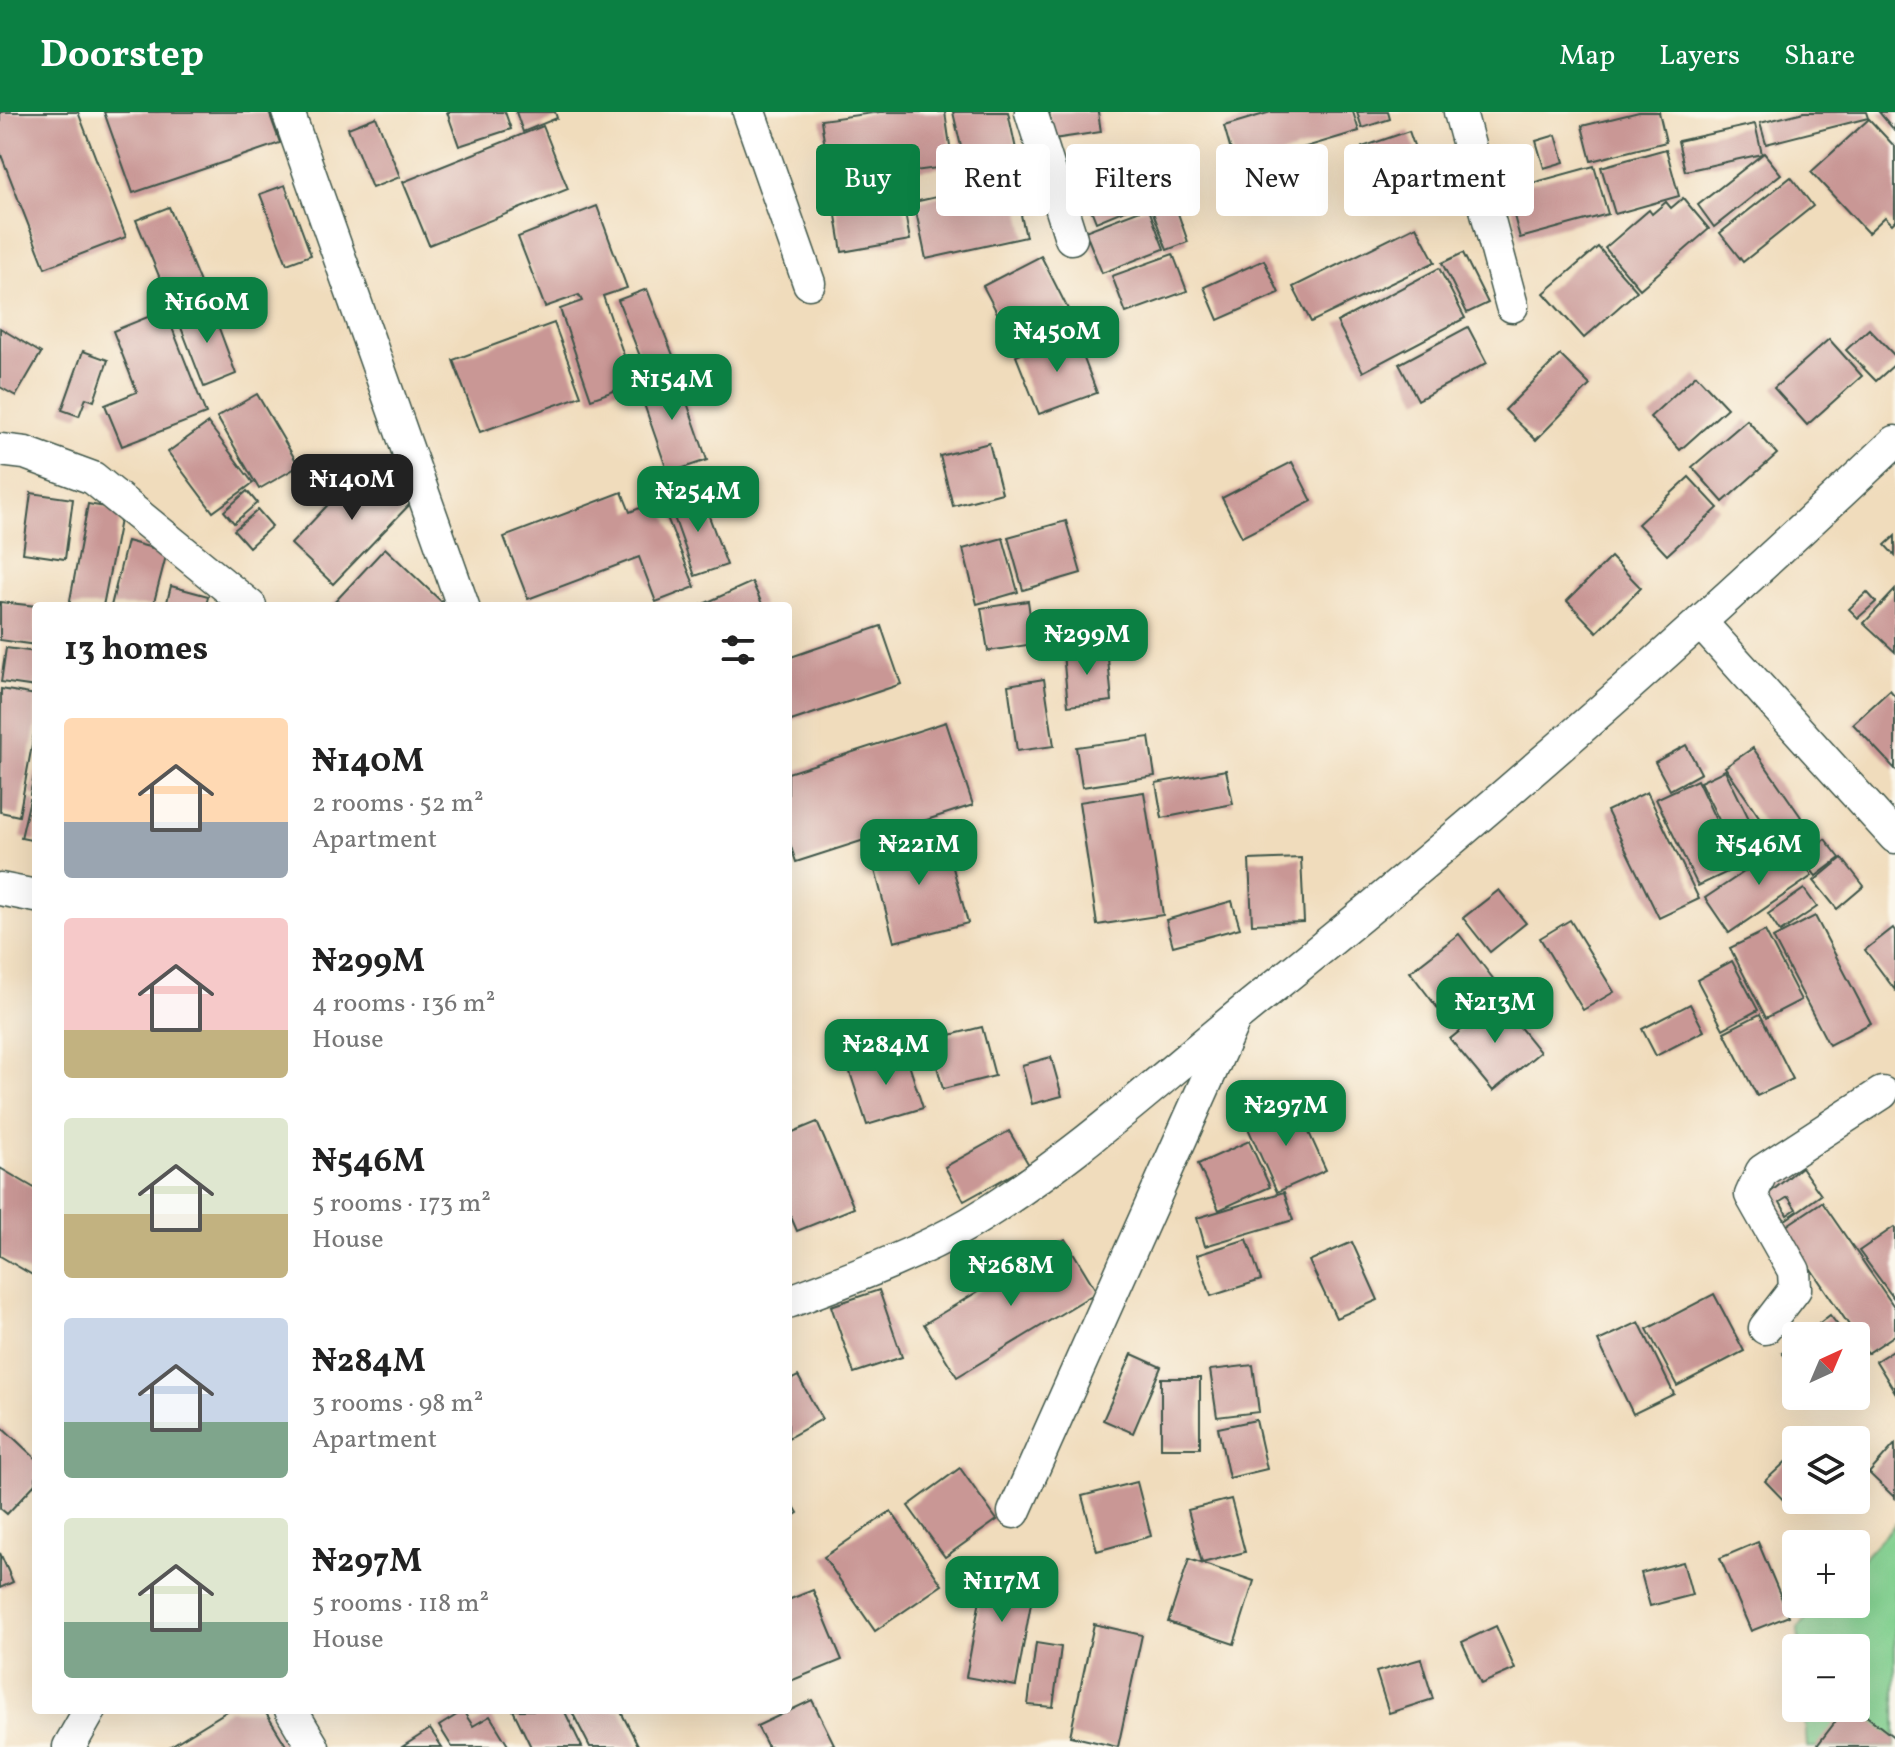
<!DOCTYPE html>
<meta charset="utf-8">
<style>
:root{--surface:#fff;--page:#f6f6f6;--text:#222;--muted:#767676;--accent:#0b8043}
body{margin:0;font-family:Vollkorn,serif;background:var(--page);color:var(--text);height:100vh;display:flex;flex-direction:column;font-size:30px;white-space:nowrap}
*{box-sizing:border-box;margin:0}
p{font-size:26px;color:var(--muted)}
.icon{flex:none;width:44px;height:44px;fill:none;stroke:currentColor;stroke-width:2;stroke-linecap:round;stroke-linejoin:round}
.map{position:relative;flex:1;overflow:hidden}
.drawer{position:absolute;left:32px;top:490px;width:760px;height:1112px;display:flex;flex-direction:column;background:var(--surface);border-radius:8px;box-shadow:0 8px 32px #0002}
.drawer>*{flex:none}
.hud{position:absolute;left:816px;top:32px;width:760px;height:72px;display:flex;gap:16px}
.needle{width:52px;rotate:44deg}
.controls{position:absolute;left:1782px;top:1210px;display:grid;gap:16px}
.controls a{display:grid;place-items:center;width:88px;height:88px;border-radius:8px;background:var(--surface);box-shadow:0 8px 32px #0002;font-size:40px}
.price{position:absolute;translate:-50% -68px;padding:0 18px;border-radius:16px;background:var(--accent);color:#fff;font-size:26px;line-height:52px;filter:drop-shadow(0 2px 4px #0008)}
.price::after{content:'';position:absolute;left:50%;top:48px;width:24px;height:18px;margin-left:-12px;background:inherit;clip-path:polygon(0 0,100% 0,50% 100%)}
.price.selected{background:#222;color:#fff}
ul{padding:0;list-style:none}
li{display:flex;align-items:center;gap:24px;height:200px;padding:0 32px}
li span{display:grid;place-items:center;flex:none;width:224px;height:160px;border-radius:8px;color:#555}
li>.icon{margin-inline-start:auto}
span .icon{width:96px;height:96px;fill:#fffc;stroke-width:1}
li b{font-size:34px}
h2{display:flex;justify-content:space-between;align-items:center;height:96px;padding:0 32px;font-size:34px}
.tag{padding:0 28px;border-radius:8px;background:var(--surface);box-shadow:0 8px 32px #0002;font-size:28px;line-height:72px}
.tag.selected{background:var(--accent);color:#fff}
header{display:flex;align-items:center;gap:48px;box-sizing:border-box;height:112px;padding:0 40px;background:var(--accent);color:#fff}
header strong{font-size:38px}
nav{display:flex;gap:44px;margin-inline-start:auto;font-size:28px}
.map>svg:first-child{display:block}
.green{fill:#81d08f;stroke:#508662;stroke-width:2}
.building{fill:#c99795;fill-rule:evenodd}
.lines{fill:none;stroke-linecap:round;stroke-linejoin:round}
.street-casing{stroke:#3e5548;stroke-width:35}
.street{stroke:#fff;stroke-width:32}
</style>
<header>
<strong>Doorstep</strong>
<nav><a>Map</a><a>Layers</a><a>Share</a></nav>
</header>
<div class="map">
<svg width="1895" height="1635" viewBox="0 0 1895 1635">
<rect width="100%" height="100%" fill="#fbf7ec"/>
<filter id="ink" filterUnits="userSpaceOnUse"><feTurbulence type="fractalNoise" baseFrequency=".0125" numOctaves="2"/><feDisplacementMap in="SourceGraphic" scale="16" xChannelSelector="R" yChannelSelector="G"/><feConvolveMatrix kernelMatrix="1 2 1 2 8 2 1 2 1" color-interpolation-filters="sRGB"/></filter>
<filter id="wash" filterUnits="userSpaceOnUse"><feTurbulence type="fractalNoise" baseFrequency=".006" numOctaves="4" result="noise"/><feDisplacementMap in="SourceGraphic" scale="32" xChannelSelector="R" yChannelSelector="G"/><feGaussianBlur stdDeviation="1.8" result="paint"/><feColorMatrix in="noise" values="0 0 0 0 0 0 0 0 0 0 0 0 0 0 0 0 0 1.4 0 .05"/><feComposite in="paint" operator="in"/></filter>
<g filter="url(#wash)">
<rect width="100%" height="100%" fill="#f0dcbc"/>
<path class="green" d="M1895 1412V1635H1807L1804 1596H1856V1536H1799L1798 1516 1820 1492H1856V1454Z"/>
<g id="blocks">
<g class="building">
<path d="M0 0H78L126 125 45 156 0 40Z"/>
<path d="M104 0H269L280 31 133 81Z"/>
<path d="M447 0H505L511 17 459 34Z"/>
<path d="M516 0H555L557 6 523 20Z"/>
<path d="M880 0H945L953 54 830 70 821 8Z"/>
<path d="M953 0H1008L1017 42 965 52Z"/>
<path d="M1049 0H1098L1101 20 1053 27Z"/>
<path d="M1271 0H1353L1359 19 1236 56 1224 14Z"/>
<path d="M1357 0H1388L1390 7 1362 16Z"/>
<path d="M1639 0H1659L1666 30 1591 49 1582 14Z"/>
<path d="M1804 0H1866L1868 6 1766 32 1760 11Z"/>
<path d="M1879 0H1895V19Z"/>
<path d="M376 5 400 65 372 76 348 16Z"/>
<path d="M1869 7 1895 35V109L1892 112 1885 105 1868 121 1811 60Z"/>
<path d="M1755 12 1762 42 1685 59 1678 29Z"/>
<path d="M543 14 568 77 429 133 403 70Z"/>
<path d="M1409 19 1420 51 1373 67 1362 35Z"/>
<path d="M1556 23 1564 50 1544 56 1536 29Z"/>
<path d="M1666 37 1679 84 1615 102 1601 55Z"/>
<path d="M1764 41 1781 62 1714 115 1698 93Z"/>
<path d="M1137 47 1154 86 1096 110 1080 69Z"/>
<path d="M1594 54 1608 102 1520 126 1507 78Z"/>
<path d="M1791 65 1813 94 1743 150 1720 121Z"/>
<path d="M899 68 910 128 842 140 832 79Z"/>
<path d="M1013 68 1026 125 926 147 914 90Z"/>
<path d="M285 73 311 143 287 152 260 82Z"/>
<path d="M1683 86 1709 117 1640 177 1605 136 1649 98 1652 102 1666 90 1671 96Z"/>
<path d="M1173 87 1188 130 1167 138 1151 95Z"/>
<path d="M597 94 627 176 603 184 634 272 591 287 560 197 582 189 579 183 545 195 518 125Z"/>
<path d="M169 95 201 173 168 186 136 108Z"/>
<path d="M1148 95 1164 137 1102 161 1085 119Z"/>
<path d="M1416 114 1435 150 1311 210 1293 175Z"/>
<path d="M1598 135 1637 179 1584 226 1544 181Z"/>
<path d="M1463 141 1488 191 1467 201 1442 151Z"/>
<path d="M1173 142 1187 179 1126 201 1112 164Z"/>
<path d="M1041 144 1073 207 1016 237 983 174Z"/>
<path d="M1264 148 1279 181 1218 208 1204 175Z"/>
<path d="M1439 156 1465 206 1363 260 1337 210Z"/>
<path d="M647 177 676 251 647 262 618 188Z"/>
<path d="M210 192 236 262 204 275 177 205Z"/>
<path d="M165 198 206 302 122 334 105 293 137 280 113 219Z"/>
<path d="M554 211 581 284 480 320 453 248Z"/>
<path d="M1468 215 1487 251 1418 288 1399 252Z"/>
<path d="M0 216 41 241 16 284 0 275Z"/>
<path d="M1869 217 1895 244V252L1876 269 1846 238Z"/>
<path d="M1075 223 1097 281 1039 302 1016 244Z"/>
<path d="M1829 227 1862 264 1807 313 1774 276Z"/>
<path d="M83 239 108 248 94 289 86 286 79 304 62 298Z"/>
<path d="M1560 243 1590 273 1536 328 1505 298Z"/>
<path d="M676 259 707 348 668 361 637 272Z"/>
<path d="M1696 263 1727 296 1680 338 1650 305Z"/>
<path d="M257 282 299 354 259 377 217 305Z"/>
<path d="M1747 308 1777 342 1723 390 1692 355Z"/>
<path d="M208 311 253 371 213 400 168 340Z"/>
<path d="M989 331 1002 381 953 394 940 344Z"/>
<path d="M370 348 413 389 333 472 291 432Z"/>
<path d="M1292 350 1312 389 1242 425 1222 386Z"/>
<path d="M1689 365 1718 396 1667 443 1638 412Z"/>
<path d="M247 379 257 391 234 411 224 399Z"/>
<path d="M622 380 630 400 660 388 695 475 656 490 639 445 528 487 504 425Z"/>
<path d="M700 380 727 453 695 464 669 391Z"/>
<path d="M31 381 73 387 65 447 23 441Z"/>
<path d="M88 392 122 398 103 494H69Z"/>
<path d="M258 398 272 414 249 435 234 418Z"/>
<path d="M1066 409 1081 461 1023 478 1008 425Z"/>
<path d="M1895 424V444L1885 433Z"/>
<path d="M1003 426 1018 480 977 492 963 437Z"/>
<path d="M127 429 167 440 153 494H111Z"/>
<path d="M385 436 446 494H331Z"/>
<path d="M1611 445 1641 476 1597 520 1567 489Z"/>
<path d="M752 470 763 494H699Z"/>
<path d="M171 474 208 484 206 494H166Z"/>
<path d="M1895 478V540L1864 511Z"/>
<path d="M1867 480 1876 490 1858 506 1849 497Z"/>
<path d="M1028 489 1034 532 988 539 981 496Z"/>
<path d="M0 490 36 494V533L0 528Z"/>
<path d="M881 514 901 572 788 610V546Z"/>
<path d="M6 536 36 540V575L1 570Z"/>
<path d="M1107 537 1112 589 1068 594 1063 541Z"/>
<path d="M1044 567 1054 634 1017 639 1008 573Z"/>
<path d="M1 577 36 583V611L19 704 0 700Z"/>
<path d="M1890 578 1895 584V657L1853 612Z"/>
<path d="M946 610 973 693 796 750 788 726V661Z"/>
<path d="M1149 625 1155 664 1082 675 1076 635Z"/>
<path d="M1686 633 1701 661 1670 678 1655 650Z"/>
<path d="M1753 636 1801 705 1773 725 1725 655Z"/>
<path d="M1226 658 1233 692 1162 706 1156 671Z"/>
<path d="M1725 658 1761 731 1737 744 1700 670Z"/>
<path d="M35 659H36V684L30 682Z"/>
<path d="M1697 668 1738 755 1698 774 1656 687Z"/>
<path d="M1144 680 1163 803 1097 813 1079 690Z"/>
<path d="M1647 680 1699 787 1659 806 1607 699Z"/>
<path d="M30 687 36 689V729L21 726Z"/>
<path d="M943 719 968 811 894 830 870 739Z"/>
<path d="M1825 727 1840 746 1816 764 1801 745Z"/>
<path d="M1789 730 1812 764 1729 821 1705 786Z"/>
<path d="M1301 746 1304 810 1252 812 1249 748Z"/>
<path d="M1842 746 1864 774 1837 797 1814 769Z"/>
<path d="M1804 777 1817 795 1780 820 1768 802Z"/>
<path d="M1499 778 1526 811 1490 840 1463 806Z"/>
<path d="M1232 789 1240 816 1173 834 1166 808Z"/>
<path d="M1815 804 1871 911 1829 933 1773 826Z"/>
<path d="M1570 808 1614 880 1583 898 1540 826Z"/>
<path d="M1893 816 1895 819V878L1865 838Z"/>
<path d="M1765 819 1801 888 1766 906 1730 836Z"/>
<path d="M1459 822 1501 877 1452 915 1410 860Z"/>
<path d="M1732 849 1758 898 1723 917 1697 868Z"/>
<path d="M1498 888 1540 940 1493 979 1450 927Z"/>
<path d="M1690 892 1704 919 1656 944 1642 917Z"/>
<path d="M1760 902 1793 967 1757 984 1724 920Z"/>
<path d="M982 915 995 964 943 977 930 928Z"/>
<path d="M904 937 923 996 867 1013 848 954Z"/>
<path d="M1051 945 1062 984 1032 992 1022 953Z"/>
<path d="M1296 992 1326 1058 1277 1080 1247 1014Z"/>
<path d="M817 1010 854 1096 797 1119 788 1098V1022Z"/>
<path d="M1009 1019 1029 1053 964 1089 945 1055Z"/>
<path d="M1249 1029 1270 1075 1219 1098 1198 1052Z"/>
<path d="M1801 1055 1821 1083 1785 1108 1767 1083ZM1788 1085 1796 1097 1787 1103 1780 1090Z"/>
<path d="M0 1056 36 1077V1165L0 1144Z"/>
<path d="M1284 1080 1293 1108 1205 1134 1197 1106Z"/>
<path d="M1822 1090 1895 1196V1223L1868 1241 1783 1116Z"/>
<path d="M1894 1115 1895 1116V1188L1859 1139Z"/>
<path d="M1065 1127 1097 1180 957 1265 924 1212Z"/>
<path d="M1247 1127 1261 1168 1211 1184 1197 1143Z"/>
<path d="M1352 1130 1378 1188 1336 1206 1309 1149Z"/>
<path d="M879 1178 902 1245 854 1261 831 1194Z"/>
<path d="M1714 1182 1744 1239 1677 1274 1647 1217Z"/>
<path d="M1830 1203 1846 1224H1803Z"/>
<path d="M1639 1210 1674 1282 1633 1302 1598 1229Z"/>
<path d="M1796 1230V1258L1782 1241Z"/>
<path d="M1895 1237V1280L1876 1249Z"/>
<path d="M1132 1242 1161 1255 1133 1321 1103 1308Z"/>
<path d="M1253 1253 1259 1300 1217 1305 1210 1258Z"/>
<path d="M798 1264 822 1307 788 1326V1269Z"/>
<rect x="1161" y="1266" width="39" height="70"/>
<path d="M1256 1308 1267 1357 1229 1366 1218 1316Z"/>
<path d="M0 1313 36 1347V1371L7 1402 0 1396Z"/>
<path d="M1895 1332V1386L1869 1361Z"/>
<path d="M1794 1342 1796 1388H1806L1794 1399 1765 1369Z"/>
<path d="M960 1356 997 1408 945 1445 908 1394Z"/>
<path d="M1137 1370 1151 1424 1097 1439 1082 1384Z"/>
<path d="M788 1384 798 1401 788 1407Z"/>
<path d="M1231 1387 1245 1440 1202 1451 1188 1398Z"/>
<path d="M891 1399 942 1473 875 1519 824 1445Z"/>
<path d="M1758 1430 1789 1504 1751 1519 1720 1446Z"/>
<path d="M0 1441 13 1470 0 1476Z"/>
<path d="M1189 1447 1254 1469 1234 1532 1168 1510Z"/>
<path d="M987 1449 1037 1458 1016 1574 966 1565Z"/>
<path d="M1683 1450 1692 1483 1650 1494 1641 1461Z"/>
<path d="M813 1478 842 1548 788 1570V1488Z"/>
<path d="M1094 1512 1142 1523 1118 1635 1070 1624Z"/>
<path d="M1496 1514 1515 1557 1481 1572 1462 1530Z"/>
<path d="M1036 1531 1061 1535 1053 1595 1028 1593Z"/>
<path d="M1421 1547 1433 1587 1389 1601 1376 1560Z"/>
<path d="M812 1588 834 1632 827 1635H768L757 1614Z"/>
<path d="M1846 1596H1856L1895 1626V1635H1816Z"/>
<path d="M229 1598H264L287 1635H169Z"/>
<path d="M513 1598H564L582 1635H531Z"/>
<path d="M571 1598H620L639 1635H590Z"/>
<path d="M463 1599 473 1614 490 1604 509 1635H452L439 1614Z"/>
<path d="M430 1617 442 1635H402Z"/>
</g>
</g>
</g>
<g filter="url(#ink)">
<use href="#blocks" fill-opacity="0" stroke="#3e5548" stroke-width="2"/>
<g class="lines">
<defs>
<g id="street">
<path d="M288 0 463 494"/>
<path d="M749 0 809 171"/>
<path d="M1031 0 1071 126"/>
<path d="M1460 0 1512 194"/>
<path d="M0 338 25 341 93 366 250 494"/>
<path d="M1701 511 1895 725"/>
<path d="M0 777 36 784"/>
<path d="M788 1190C849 1167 914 1144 970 1111 1077 1046 1169 958 1266 881 1484 707 1692 521 1895 330"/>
<path d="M1765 1216 1795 1177 1794 1159 1751 1083 1762 1059 1882 981"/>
<path d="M1014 1400 1232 912"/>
<path d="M291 1598 313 1635"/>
<path d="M69 1635 90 1598"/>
</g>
</defs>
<use href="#street" class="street-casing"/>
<use href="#street" class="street"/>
</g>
</g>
</svg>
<div class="controls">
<a><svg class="needle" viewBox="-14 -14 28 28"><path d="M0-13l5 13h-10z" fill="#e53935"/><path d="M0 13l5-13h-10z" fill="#767676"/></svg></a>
<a><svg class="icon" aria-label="layers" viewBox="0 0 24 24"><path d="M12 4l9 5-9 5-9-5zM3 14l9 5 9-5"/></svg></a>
<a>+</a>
<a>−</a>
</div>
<b class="price" style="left:207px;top:233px">₦160M</b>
<b class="price" style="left:1057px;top:262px">₦450M</b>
<b class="price" style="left:672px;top:310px">₦154M</b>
<b class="price selected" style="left:352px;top:410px">₦140M</b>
<b class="price" style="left:698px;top:422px">₦254M</b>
<b class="price" style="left:1087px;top:565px">₦299M</b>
<b class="price" style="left:919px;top:775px">₦221M</b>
<b class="price" style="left:1759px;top:775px">₦546M</b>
<b class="price" style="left:1495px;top:933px">₦213M</b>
<b class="price" style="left:886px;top:975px">₦284M</b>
<b class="price" style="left:1286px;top:1036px">₦297M</b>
<b class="price" style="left:1011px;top:1196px">₦268M</b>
<b class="price" style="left:1002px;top:1512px">₦117M</b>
<div class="hud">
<a class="tag selected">Buy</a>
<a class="tag">Rent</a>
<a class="tag">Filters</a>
<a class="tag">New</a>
<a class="tag">Apartment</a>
</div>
<section class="drawer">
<h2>13 homes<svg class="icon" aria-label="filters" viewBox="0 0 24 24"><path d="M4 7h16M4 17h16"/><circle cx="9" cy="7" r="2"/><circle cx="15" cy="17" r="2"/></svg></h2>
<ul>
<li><span style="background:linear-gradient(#ffd9b3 65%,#9aa5b1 0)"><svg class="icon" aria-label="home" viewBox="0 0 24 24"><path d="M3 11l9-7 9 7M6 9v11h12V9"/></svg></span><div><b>₦140M</b><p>2 rooms · 52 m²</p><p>Apartment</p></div></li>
<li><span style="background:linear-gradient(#f6c9c9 70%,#c2b280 0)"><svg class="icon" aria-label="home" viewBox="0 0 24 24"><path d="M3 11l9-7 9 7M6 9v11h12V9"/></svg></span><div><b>₦299M</b><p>4 rooms · 136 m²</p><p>House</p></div></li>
<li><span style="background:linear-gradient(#dfe7d0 60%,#c2b280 0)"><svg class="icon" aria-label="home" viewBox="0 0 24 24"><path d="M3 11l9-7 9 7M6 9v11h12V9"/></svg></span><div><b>₦546M</b><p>5 rooms · 173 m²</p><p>House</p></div></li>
<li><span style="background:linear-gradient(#c9d6e8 65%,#7fa58c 0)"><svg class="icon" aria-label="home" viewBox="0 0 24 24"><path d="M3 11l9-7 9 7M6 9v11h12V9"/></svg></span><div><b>₦284M</b><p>3 rooms · 98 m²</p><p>Apartment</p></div></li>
<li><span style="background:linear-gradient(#dfe7d0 65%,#7fa58c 0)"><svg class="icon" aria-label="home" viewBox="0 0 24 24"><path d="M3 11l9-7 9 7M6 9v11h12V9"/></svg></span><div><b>₦297M</b><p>5 rooms · 118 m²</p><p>House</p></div></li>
</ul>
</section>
</div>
